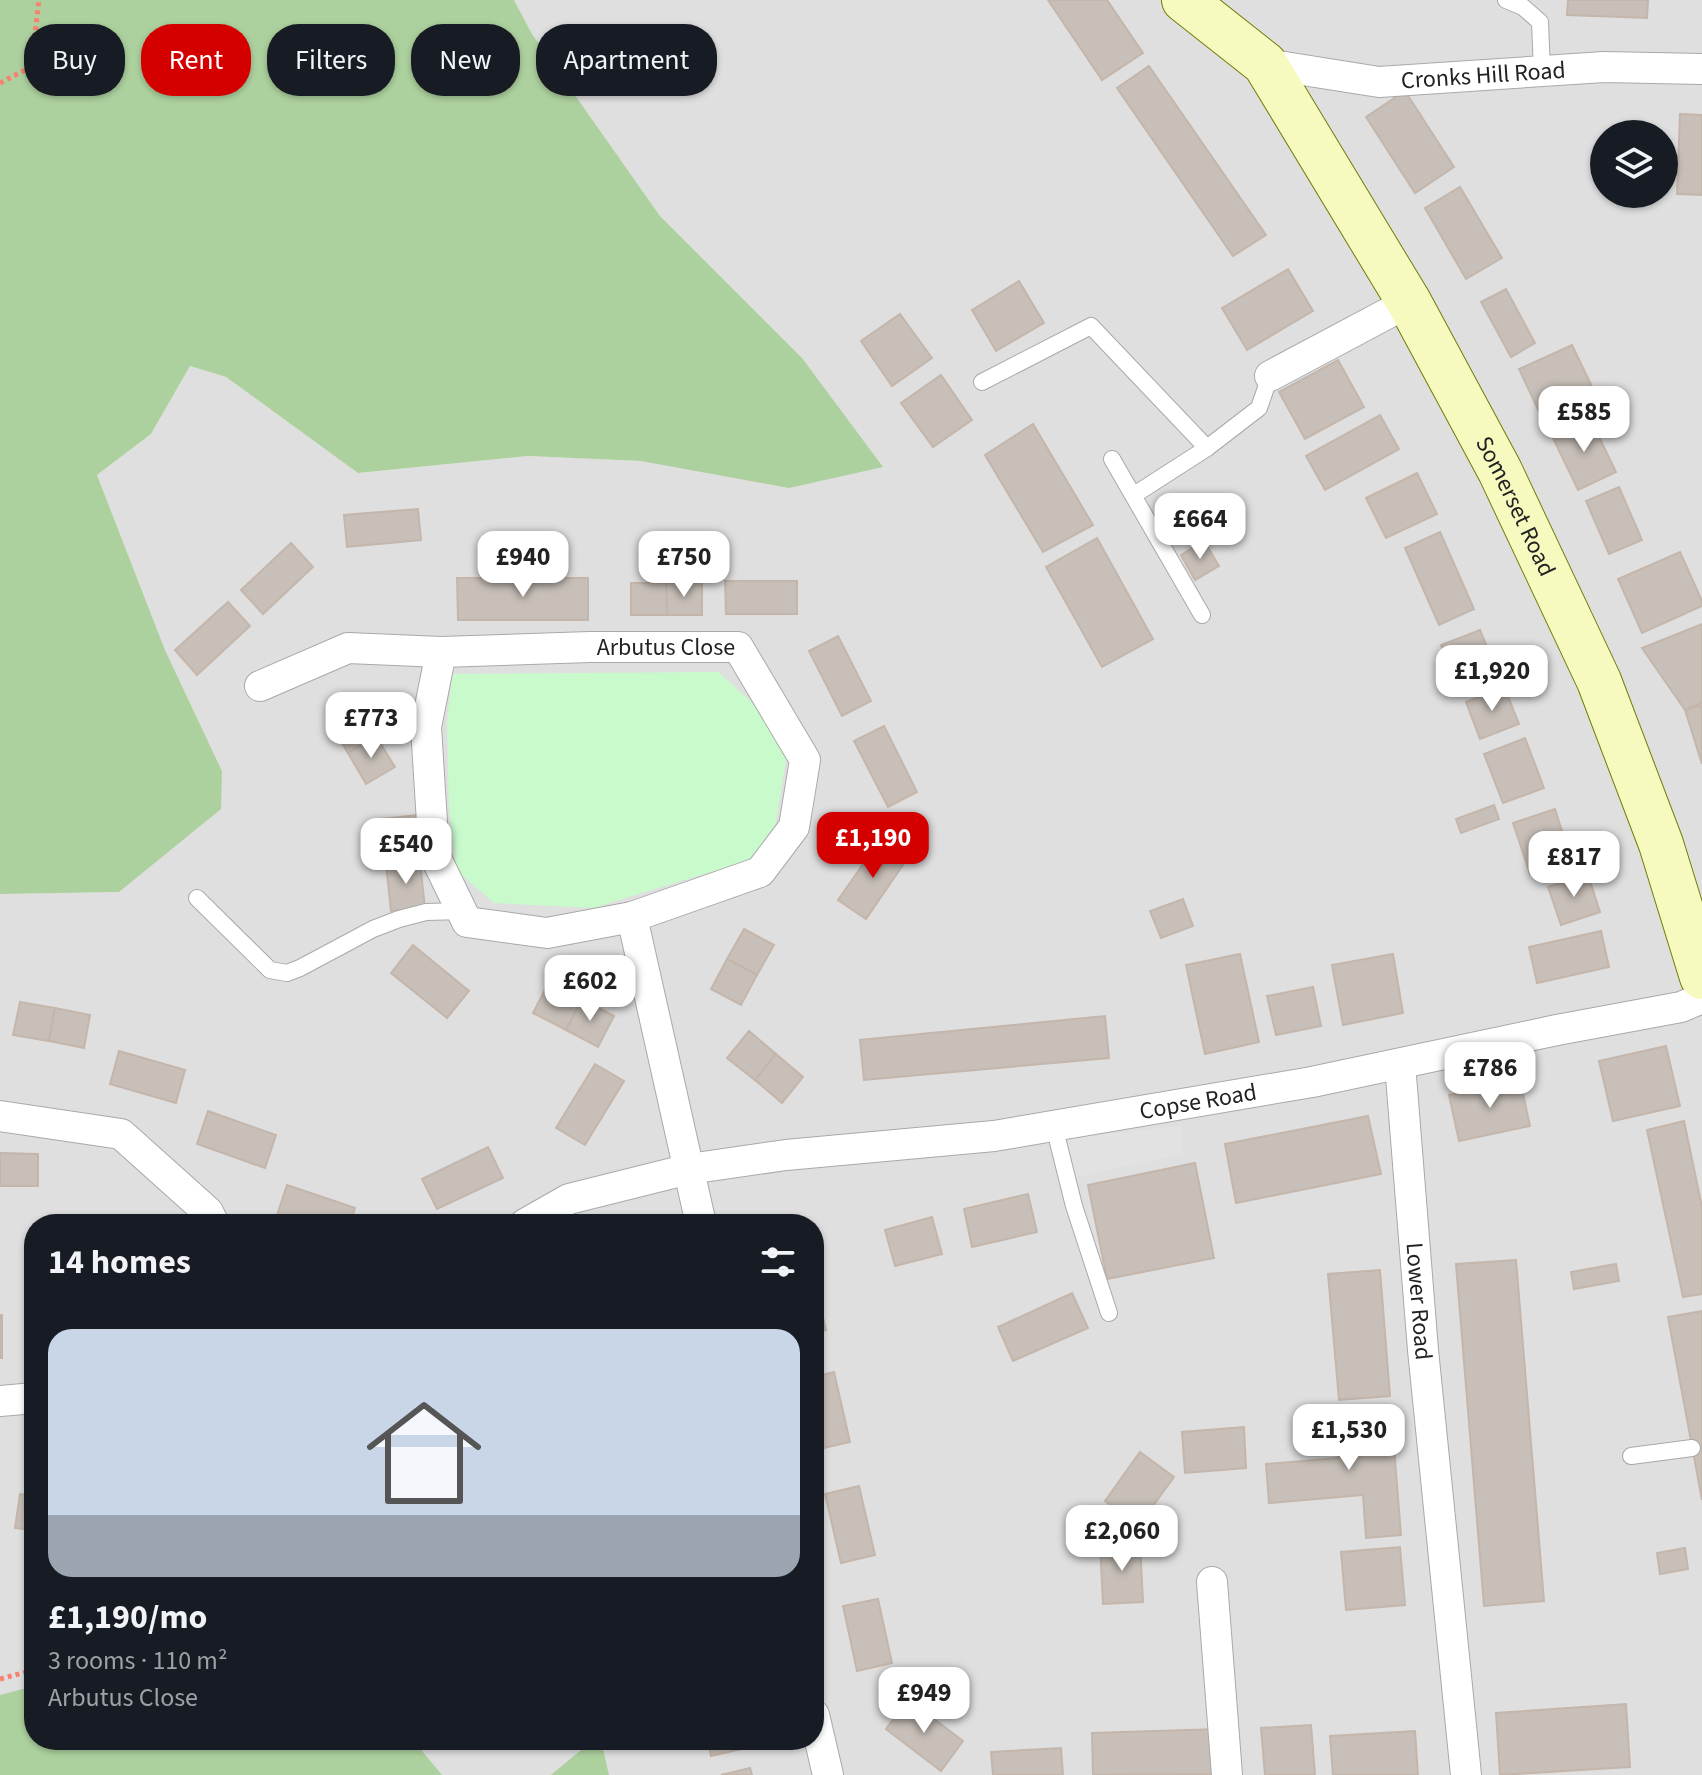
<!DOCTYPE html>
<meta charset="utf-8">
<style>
:root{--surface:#171b24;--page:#20242c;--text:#f1f3f6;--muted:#9ea1a6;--line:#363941;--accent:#d40000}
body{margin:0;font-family:"Source Sans 3",sans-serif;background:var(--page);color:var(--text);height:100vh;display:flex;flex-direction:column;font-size:30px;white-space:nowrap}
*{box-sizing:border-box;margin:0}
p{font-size:26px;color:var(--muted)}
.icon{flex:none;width:44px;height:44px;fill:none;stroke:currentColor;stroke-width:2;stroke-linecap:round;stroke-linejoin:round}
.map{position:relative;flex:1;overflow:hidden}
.sheet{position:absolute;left:24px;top:1214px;width:800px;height:536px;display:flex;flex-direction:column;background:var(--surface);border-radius:32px;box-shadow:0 2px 6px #0004}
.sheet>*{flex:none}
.banner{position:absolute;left:24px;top:24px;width:800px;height:72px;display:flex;gap:16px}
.buttons{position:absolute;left:1590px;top:120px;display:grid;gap:16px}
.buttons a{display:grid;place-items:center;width:88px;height:88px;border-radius:50%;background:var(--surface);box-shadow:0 2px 6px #0004;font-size:40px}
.price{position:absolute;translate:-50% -68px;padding:0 18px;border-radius:16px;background:#fff;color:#222;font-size:26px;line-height:52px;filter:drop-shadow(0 2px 4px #0008)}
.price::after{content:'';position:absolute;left:50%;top:48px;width:24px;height:18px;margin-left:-12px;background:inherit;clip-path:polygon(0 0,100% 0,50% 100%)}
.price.active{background:var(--accent);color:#fff}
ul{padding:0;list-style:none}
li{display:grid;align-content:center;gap:16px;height:424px;padding:0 24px}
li+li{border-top:2px solid var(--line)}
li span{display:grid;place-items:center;height:248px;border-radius:24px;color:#555}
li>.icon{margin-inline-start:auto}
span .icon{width:144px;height:144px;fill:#fffc;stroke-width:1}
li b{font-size:34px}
h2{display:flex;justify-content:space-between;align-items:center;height:96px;padding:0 24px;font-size:34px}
.chip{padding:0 28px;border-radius:32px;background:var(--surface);box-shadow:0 2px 6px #0004;font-size:28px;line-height:72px}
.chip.active{background:var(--accent);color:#fff}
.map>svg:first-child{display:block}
.residential{fill:#e0dfdf;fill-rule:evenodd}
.forest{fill:#add19e}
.park{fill:#c8facc}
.parking{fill:#e2e2e2}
.building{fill:#c7bfb8;stroke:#c4b6ab;stroke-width:2}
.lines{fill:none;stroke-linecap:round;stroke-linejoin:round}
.lane-casing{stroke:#a9a9a9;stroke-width:18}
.street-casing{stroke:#a9a9a9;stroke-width:32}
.secondary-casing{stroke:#707d05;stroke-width:46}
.path{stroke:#fa8072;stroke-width:5;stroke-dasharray:4 4;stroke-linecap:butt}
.lane{stroke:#fff;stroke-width:16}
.street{stroke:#fff;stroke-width:30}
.secondary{stroke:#f7fabf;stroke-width:44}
.labels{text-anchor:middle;stroke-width:6;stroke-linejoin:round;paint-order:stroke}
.street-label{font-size:24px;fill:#222;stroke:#fff}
</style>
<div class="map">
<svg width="1702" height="1775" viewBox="0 0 1702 1775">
<rect width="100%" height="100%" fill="#f2efe9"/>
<path class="residential" d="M514 0H1702V1775H0V894L119 892 222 771 165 650 97 475 151 434 190 366 226 377 359 473 528 456 641 461 802 358 660 216 532 34ZM1604 134H1664V194H1604ZM34 1224H814V1740H34Z"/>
<g class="forest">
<path d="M0 0H514L532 34 660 216 802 358 883 467 789 488 641 461 528 456 358 473 226 377 190 366 151 434 97 475 165 650 222 771 221 809 119 892 0 894Z"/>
<path d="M34 1686V1740H413L442 1775H0V1695Z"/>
<path d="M593 1740H601L609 1775H551Z"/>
</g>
<path class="park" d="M718 672 763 712 787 753 774 834 750 860 593 908 494 903 456 870 449 808 447 723 452 674Z"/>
<path class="parking" d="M1183 1126V1154L1066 1179 1057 1139Z"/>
<g class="building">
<path d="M1048 0H1107L1143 53 1102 80Z"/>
<path d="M1568 0H1648L1647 18 1567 15Z"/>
<path d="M1149 66 1266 235 1233 256 1117 88Z"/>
<path d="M1405 91 1454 167 1415 193 1366 117Z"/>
<path d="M1680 114 1702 115V195L1677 194Z"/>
<path d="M1460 187 1502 258 1466 279 1425 208Z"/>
<path d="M1288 269 1313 311 1247 350 1222 308Z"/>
<path d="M1019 281 1044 323 996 351 972 310Z"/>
<path d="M1506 289 1535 343 1511 357 1481 302Z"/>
<path d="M900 314 932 358 892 386 861 341Z"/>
<path d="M1572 345 1596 395 1543 420 1519 369Z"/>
<path d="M1338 360 1364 407 1305 439 1279 392Z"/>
<path d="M941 375 972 420 933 447 901 403Z"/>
<path d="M1380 415 1399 449 1325 490 1306 456Z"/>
<path d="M1590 418 1616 472 1578 490 1552 436Z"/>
<path d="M1033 424 1093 525 1043 552 985 455Z"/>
<path d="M1417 473 1437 514 1386 538 1366 498Z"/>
<path d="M1619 487 1642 540 1609 554 1586 501Z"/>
<path d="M418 509 421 540 347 547 344 515Z"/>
<path d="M1440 532 1474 609 1439 625 1405 548Z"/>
<path d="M1097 538 1153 639 1102 667 1046 567Z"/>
<path d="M1204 541 1219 566 1195 580 1181 555Z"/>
<path d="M291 543 313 567 263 614 241 590Z"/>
<path d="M1680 552 1702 601V606L1642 633 1618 579Z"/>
<path d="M457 578H588V620H458Z"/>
<path d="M725 581H797V614H726Z"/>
<path d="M702 582V615H667L666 583Z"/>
<path d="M631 583H666L667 615H631Z"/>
<path d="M228 602 250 626 197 675 175 650Z"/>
<path d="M1702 624V703L1685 710 1642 648Z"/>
<path d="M1480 630 1494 664 1454 679 1441 645Z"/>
<path d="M838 636 871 701 842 716 809 651Z"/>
<path d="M1504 686 1519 724 1480 739 1466 702Z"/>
<path d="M1702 705V764L1685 710Z"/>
<path d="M358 706 376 736 348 753 330 723Z"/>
<path d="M884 726 917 792 888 807 854 741Z"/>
<path d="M376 736 395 767 366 784 348 753Z"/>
<path d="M1525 738 1544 788 1503 803 1484 754Z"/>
<path d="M1494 805 1499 819 1461 833 1456 819Z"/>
<path d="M1555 809 1571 860 1530 874 1513 823Z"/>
<path d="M416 815 420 862 386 865 382 819Z"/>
<path d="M880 840 907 859 866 919 838 900Z"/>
<path d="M420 862 425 908 391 911 386 865Z"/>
<path d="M1588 874 1600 912 1561 925 1548 887Z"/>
<path d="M1183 899 1193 926 1161 938 1150 911Z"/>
<path d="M744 929 774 945 757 975 727 959Z"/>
<path d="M1601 931 1609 967 1537 983 1529 947Z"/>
<path d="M413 945 469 991 447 1018 391 973Z"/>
<path d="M1240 954 1259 1042 1205 1054 1186 965Z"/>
<path d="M1393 954 1403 1013 1343 1025 1332 965Z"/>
<path d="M727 959 757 975 741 1005 711 989Z"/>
<path d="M549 982 582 999 566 1030 533 1013Z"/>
<path d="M1313 987 1321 1026 1276 1035 1267 996Z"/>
<path d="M582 999 614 1016 598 1047 566 1030Z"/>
<path d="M20 1002 55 1008 49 1041 13 1035Z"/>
<path d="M55 1008 90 1015 84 1048 49 1041Z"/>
<path d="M1105 1016 1109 1058 864 1080 860 1040Z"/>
<path d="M749 1031 776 1054 755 1080 727 1058Z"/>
<path d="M1666 1046 1680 1106 1613 1121 1599 1061Z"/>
<path d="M119 1051 185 1070 176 1103 110 1084Z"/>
<path d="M776 1054 803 1077 782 1103 755 1080Z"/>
<path d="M595 1064 624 1081 585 1145 556 1128Z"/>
<path d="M1520 1080 1530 1126 1459 1141 1449 1095Z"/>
<path d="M208 1111 276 1135 265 1168 197 1144Z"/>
<path d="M1368 1116 1381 1174 1236 1203 1225 1144Z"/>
<path d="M1684 1121 1702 1207V1294L1683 1297 1647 1130Z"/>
<path d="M488 1147 503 1178 437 1209 422 1179Z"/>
<path d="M0 1153 38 1154V1186H0Z"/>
<path d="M1195 1163 1214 1258 1107 1279 1088 1185Z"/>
<path d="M287 1185 355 1208 350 1224H295L276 1218Z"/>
<path d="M1028 1194 1037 1232 972 1247 964 1209Z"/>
<path d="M932 1217 942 1254 895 1266 885 1230Z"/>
<path d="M1516 1260 1544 1601 1484 1606 1456 1264Z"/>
<path d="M1616 1264 1619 1281 1574 1289 1571 1272Z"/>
<path d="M1380 1270 1390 1396 1339 1400 1328 1274Z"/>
<path d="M814 1281 826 1330 814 1333Z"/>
<path d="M1072 1293 1088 1328 1013 1361 998 1327Z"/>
<path d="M1702 1311V1500L1668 1317Z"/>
<rect x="0" y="1315" width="2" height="43"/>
<path d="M834 1372 850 1442 815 1450 814 1377Z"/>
<path d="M1391 1410 1401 1535 1366 1538 1363 1495 1269 1503 1266 1464 1338 1458 1335 1414Z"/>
<path d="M1244 1427 1246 1468 1185 1473 1182 1432Z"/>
<path d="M1140 1452 1174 1477 1139 1525 1105 1501Z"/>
<path d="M859 1486 875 1555 841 1563 825 1494Z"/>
<path d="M20 1494 34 1496V1530L15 1528Z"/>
<path d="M1140 1542 1143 1602 1103 1604 1100 1544Z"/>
<path d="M1400 1547 1405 1605 1346 1610 1341 1552Z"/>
<path d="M1685 1548 1688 1569 1660 1574 1657 1553Z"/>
<path d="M878 1599 892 1663 857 1671 843 1606Z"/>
<path d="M908 1699 963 1741 941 1771 886 1729Z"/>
<path d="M1626 1704 1630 1767 1500 1775 1496 1713Z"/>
<path d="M1311 1725 1315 1775H1265L1261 1728Z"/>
<path d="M1218 1729 1219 1774 1093 1775 1092 1733Z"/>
<path d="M1415 1731 1418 1775H1333L1330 1736Z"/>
<path d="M708 1740H744L746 1748 711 1756Z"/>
<path d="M1061 1748 1063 1775H993L991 1752Z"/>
<path d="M750 1768 752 1775H721Z"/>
</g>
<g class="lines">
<defs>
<g id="lane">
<path d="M1506 0 1523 7 1540 22 1542 71"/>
<path d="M982 382 1091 326 1207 448"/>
<path d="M1112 459 1202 615"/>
<path d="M1134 495 1207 448 1259 408 1270 376"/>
<path d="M197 898 270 970 287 973 300 968 373 929 399 919 426 912 463 911"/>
<path d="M1054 1126 1074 1206 1109 1313"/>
<path d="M1631 1456 1692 1448"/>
</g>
<g id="street">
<path id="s1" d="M1265 64 1379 82 1604 67 1702 69"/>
<path d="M1270 376 1409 302"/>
<path d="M441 652 426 727 434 854 467 922 547 933 632 917"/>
<path id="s2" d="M260 686 348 648 441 652 590 647H738L805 760 794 827 760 872 632 917 701 1224"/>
<path id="s3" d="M1400 1064 1423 1350 1466 1775"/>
<path d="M0 1116 121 1134 208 1212 214 1224"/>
<path id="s4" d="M525 1224 569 1199 689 1169 786 1155 994 1136 1312 1082 1557 1030 1681 1007 1702 998"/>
<path d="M0 1401 34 1398"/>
<path d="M1212 1582 1227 1775"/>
<path d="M814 1715 828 1775"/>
</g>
<g id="secondary">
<path id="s5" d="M1184 0 1265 64 1409 302 1500 471 1599 681 1661 844 1702 977"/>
</g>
</defs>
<use href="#lane" class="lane-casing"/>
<use href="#street" class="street-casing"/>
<use href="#secondary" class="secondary-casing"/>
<g class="path">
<path d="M0 83 31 67 39 0"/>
<path d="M0 1679 34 1670"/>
</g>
<use href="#lane" class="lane"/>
<use href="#street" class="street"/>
<use href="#secondary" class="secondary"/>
</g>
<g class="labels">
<g class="street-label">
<text dy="8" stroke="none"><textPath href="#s1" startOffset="220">Cronks Hill Road</textPath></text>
<text dy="8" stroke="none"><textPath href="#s5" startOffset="612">Somerset Road</textPath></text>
<text dy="8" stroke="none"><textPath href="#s2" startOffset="414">Arbutus Close</textPath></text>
<text dy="8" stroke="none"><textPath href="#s4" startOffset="688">Copse Road</textPath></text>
<text dy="8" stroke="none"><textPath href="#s3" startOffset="238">Lower Road</textPath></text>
</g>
</g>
</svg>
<div class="buttons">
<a><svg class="icon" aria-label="layers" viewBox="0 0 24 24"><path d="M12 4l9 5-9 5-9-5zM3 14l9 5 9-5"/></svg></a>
</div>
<b class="price" style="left:1584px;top:454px">£585</b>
<b class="price" style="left:1200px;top:561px">£664</b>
<b class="price" style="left:523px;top:599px">£940</b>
<b class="price" style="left:684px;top:599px">£750</b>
<b class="price" style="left:1492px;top:713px">£1,920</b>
<b class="price" style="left:371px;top:760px">£773</b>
<b class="price active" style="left:873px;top:880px">£1,190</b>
<b class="price" style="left:406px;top:886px">£540</b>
<b class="price" style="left:1574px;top:899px">£817</b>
<b class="price" style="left:590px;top:1023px">£602</b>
<b class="price" style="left:1490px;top:1110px">£786</b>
<b class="price" style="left:1349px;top:1472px">£1,530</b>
<b class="price" style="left:1122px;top:1573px">£2,060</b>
<b class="price" style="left:924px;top:1735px">£949</b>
<div class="banner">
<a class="chip">Buy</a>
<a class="chip active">Rent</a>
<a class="chip">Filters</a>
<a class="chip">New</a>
<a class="chip">Apartment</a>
</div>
<section class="sheet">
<h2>14 homes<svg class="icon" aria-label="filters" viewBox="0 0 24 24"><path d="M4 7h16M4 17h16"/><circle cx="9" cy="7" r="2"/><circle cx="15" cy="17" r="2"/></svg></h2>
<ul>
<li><span style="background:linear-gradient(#c9d6e8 75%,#9aa5b1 0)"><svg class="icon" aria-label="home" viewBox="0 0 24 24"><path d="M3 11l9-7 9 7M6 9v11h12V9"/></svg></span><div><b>£1,190/mo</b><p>3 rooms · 110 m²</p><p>Arbutus Close</p></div></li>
</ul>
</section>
</div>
